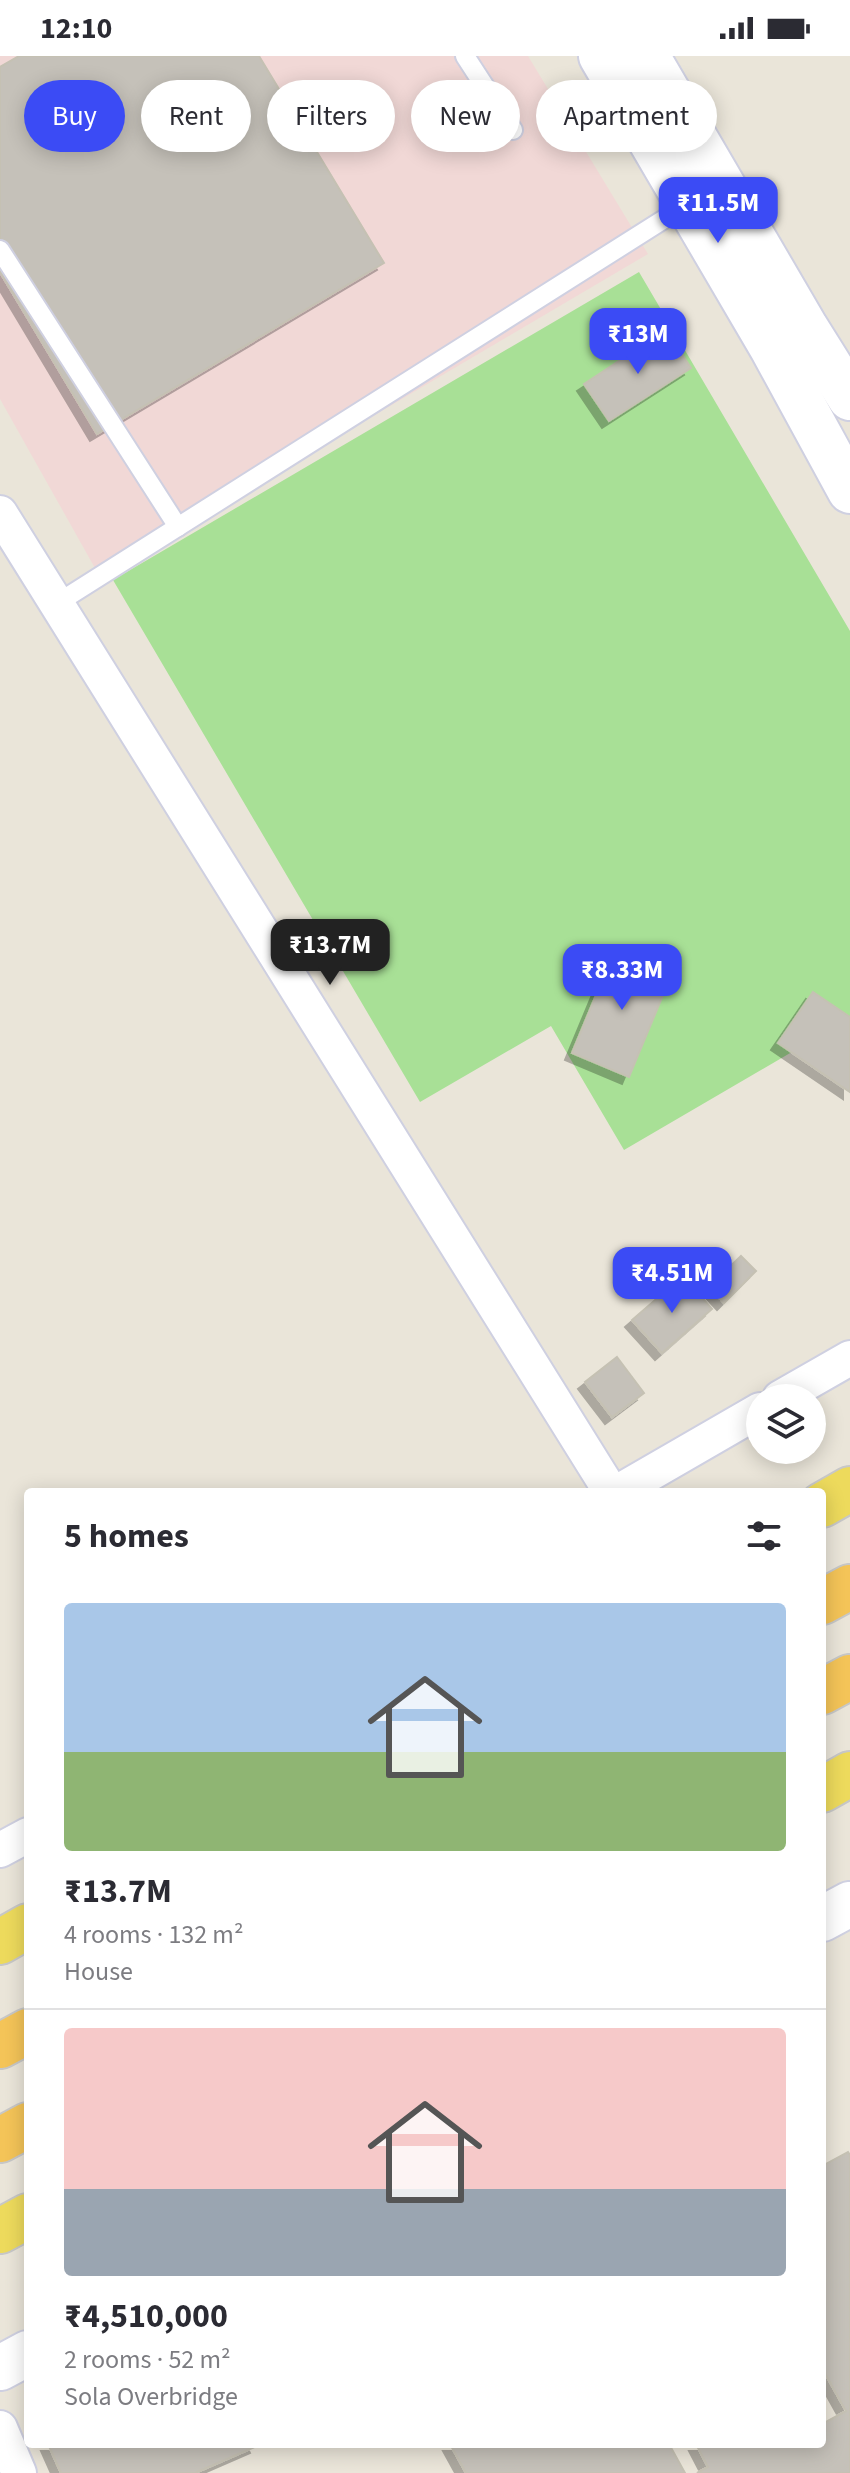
<!DOCTYPE html>
<meta charset="utf-8">
<style>
:root{--surface:#fff;--page:#f7f7f7;--text:#2b2b33;--muted:#7c7c81;--line:#e1e1e2;--accent:#3b4bf5}
body{margin:0;font-family:"Source Sans 3",sans-serif;background:var(--page);color:var(--text);height:100vh;display:flex;flex-direction:column;font-size:30px;white-space:nowrap}
*{box-sizing:border-box;margin:0}
p{font-size:26px;color:var(--muted)}
.icon{flex:none;width:44px;height:44px;fill:none;stroke:currentColor;stroke-width:2;stroke-linecap:round;stroke-linejoin:round}
.map{position:relative;flex:1;overflow:hidden}
.panel{position:absolute;left:24px;top:1432px;width:802px;height:960px;display:flex;flex-direction:column;background:var(--surface);border-radius:8px;box-shadow:0 4px 20px #0003}
.panel>*{flex:none}
.guide{position:absolute;left:24px;top:24px;width:802px;height:72px;display:flex;gap:16px}
.controls{position:absolute;left:746px;top:1328px;display:grid;gap:16px}
.controls a{display:grid;place-items:center;width:80px;height:80px;border-radius:50%;background:var(--surface);box-shadow:0 4px 20px #0003;font-size:40px}
.price{position:absolute;translate:-50% -68px;padding:0 18px;border-radius:16px;background:var(--accent);color:#fff;font-size:26px;line-height:52px;filter:drop-shadow(0 2px 4px #0008)}
.price::after{content:'';position:absolute;left:50%;top:48px;width:24px;height:18px;margin-left:-12px;background:inherit;clip-path:polygon(0 0,100% 0,50% 100%)}
.price.selected{background:#222;color:#fff}
ul{padding:0;list-style:none}
li{display:grid;align-content:center;gap:16px;height:424px;padding:0 40px}
li+li{border-top:2px solid var(--line)}
li span{display:grid;place-items:center;height:248px;border-radius:8px;color:#555}
li>.icon{margin-inline-start:auto}
span .icon{width:144px;height:144px;fill:#fffc;stroke-width:1}
li b{font-size:34px}
h2{display:flex;justify-content:space-between;align-items:center;height:96px;padding:0 40px;font-size:34px}
.chip{padding:0 28px;border-radius:36px;background:var(--surface);box-shadow:0 4px 20px #0003;font-size:28px;line-height:72px}
.chip.selected{background:var(--accent);color:#fff}
.status{display:flex;justify-content:space-between;align-items:center;height:56px;padding:0 40px;background:var(--surface);direction:ltr}
.status svg{height:22px;fill:currentColor}
.map>svg:first-child{display:block}
.medical{fill:#f1d8d6}
.green{fill:#a8e096}
.building{fill:#c5c1b9;stroke:#c5c1b3;stroke-width:2;filter:url(#shadow)}
.lines{fill:none;stroke-linecap:round;stroke-linejoin:round}
.service-casing{stroke:#cfd0e1;stroke-width:22}
.minor-casing{stroke:#cfd0e1;stroke-width:38}
.tertiary-casing{stroke:#cfd0e1;stroke-width:48}
.secondary-casing{stroke:#cfd0e1;stroke-width:48}
.primary-casing{stroke:#c7c7c7;stroke-width:48}
.trunk-casing{stroke:#c7c7c7;stroke-width:48}
.service{stroke:#fff;stroke-width:18}
.minor{stroke:#fff;stroke-width:34}
.tertiary{stroke:#fff;stroke-width:44}
.secondary{stroke:#fff;stroke-width:44}
.primary{stroke:#edda5c;stroke-width:44}
.trunk{stroke:#f4c458;stroke-width:44}
</style>
<div class="status"><b>12:10</b><svg viewBox="0 0 49 12"><path d="M0 12V9h3v3zM5 12V6h3v6zM10 12V3h3v9zM15 12V0h3v12zM26 1h20v11H26zM47 4h2v5h-2z"/></svg></div>
<div class="map">
<svg width="850" height="2417" viewBox="0 0 850 2417">
<defs>
<filter id="shadow"><feDropShadow dx="-7" dy="7" stdDeviation="0" flood-color="#0004"/></filter>
</defs>
<rect width="100%" height="100%" fill="#eae5d9"/>
<path class="medical" d="M0 0H528L648 198 100 521 0 343Z"/>
<path class="green" d="M639 216 850 575V962L624 1094 551 970 420 1046 113 524Z"/>
<g class="building">
<path d="M19 0H259L384 207 97 378 0 216V11Z"/>
<path d="M666 274 691 312 609 365 584 328Z"/>
<path d="M616 891 673 915 629 1021 572 997Z"/>
<path d="M813 936 850 961V1036L778 987Z"/>
<path d="M741 1200 756 1215 724 1247 709 1231Z"/>
<path d="M683 1220 712 1253 662 1297 632 1264Z"/>
<path d="M617 1301 644 1337 612 1361 585 1326Z"/>
<path d="M848 2096 850 2099V2417H697L708 2411 696 2388H822V2368L846 2355 822 2312V2110Z"/>
<path d="M48 2388H256L257 2390 195 2417H61Z"/>
<path d="M450 2388H669L685 2417H466Z"/>
</g>
<g class="lines">
<defs>
<g id="service">
<path d="M465 0 513 74"/>
<path d="M0 194 178 471"/>
<path d="M56 548 688 148"/>
</g>
<g id="minor">
<path d="M0 457 611 1436"/>
<path d="M780 1342 850 1302"/>
<path d="M618 1436 760 1354"/>
<path d="M0 1794 28 1779"/>
<path d="M0 2372 19 2417"/>
</g>
<g id="tertiary">
<path d="M822 1863 850 1848"/>
<path d="M0 2312 28 2297"/>
</g>
<g id="secondary">
<path d="M601 0 772 292 850 435"/>
<path d="M647 0 806 272 850 342"/>
</g>
<g id="primary">
<path d="M822 1449 850 1433"/>
<path d="M822 1734 850 1718"/>
<path d="M0 1886 28 1870"/>
<path d="M0 2175 28 2160"/>
</g>
<g id="trunk">
<path d="M822 1546 850 1531"/>
<path d="M822 1636 850 1621"/>
<path d="M0 1990 28 1975"/>
<path d="M0 2084 28 2069"/>
</g>
</defs>
<use href="#service" class="service-casing"/>
<use href="#minor" class="minor-casing"/>
<use href="#tertiary" class="tertiary-casing"/>
<use href="#secondary" class="secondary-casing"/>
<use href="#primary" class="primary-casing"/>
<use href="#trunk" class="trunk-casing"/>
<use href="#service" class="service"/>
<use href="#minor" class="minor"/>
<use href="#tertiary" class="tertiary"/>
<use href="#secondary" class="secondary"/>
<use href="#primary" class="primary"/>
<use href="#trunk" class="trunk"/>
</g>
</svg>
<div class="controls">
<a><svg class="icon" aria-label="layers" viewBox="0 0 24 24"><path d="M12 4l9 5-9 5-9-5zM3 14l9 5 9-5"/></svg></a>
</div>
<b class="price" style="left:718px;top:189px">₹11.5M</b>
<b class="price" style="left:638px;top:320px">₹13M</b>
<b class="price selected" style="left:330px;top:931px">₹13.7M</b>
<b class="price" style="left:622px;top:956px">₹8.33M</b>
<b class="price" style="left:672px;top:1259px">₹4.51M</b>
<div class="guide">
<a class="chip selected">Buy</a>
<a class="chip">Rent</a>
<a class="chip">Filters</a>
<a class="chip">New</a>
<a class="chip">Apartment</a>
</div>
<section class="panel">
<h2>5 homes<svg class="icon" aria-label="filters" viewBox="0 0 24 24"><path d="M4 7h16M4 17h16"/><circle cx="9" cy="7" r="2"/><circle cx="15" cy="17" r="2"/></svg></h2>
<ul>
<li><span style="background:linear-gradient(#a9c7e8 60%,#8fb573 0)"><svg class="icon" aria-label="home" viewBox="0 0 24 24"><path d="M3 11l9-7 9 7M6 9v11h12V9"/></svg></span><div><b>₹13.7M</b><p>4 rooms · 132 m²</p><p>House</p></div></li>
<li><span style="background:linear-gradient(#f6c9c9 65%,#9aa5b1 0)"><svg class="icon" aria-label="home" viewBox="0 0 24 24"><path d="M3 11l9-7 9 7M6 9v11h12V9"/></svg></span><div><b>₹4,510,000</b><p>2 rooms · 52 m²</p><p>Sola Overbridge</p></div></li>
</ul>
</section>
</div>
